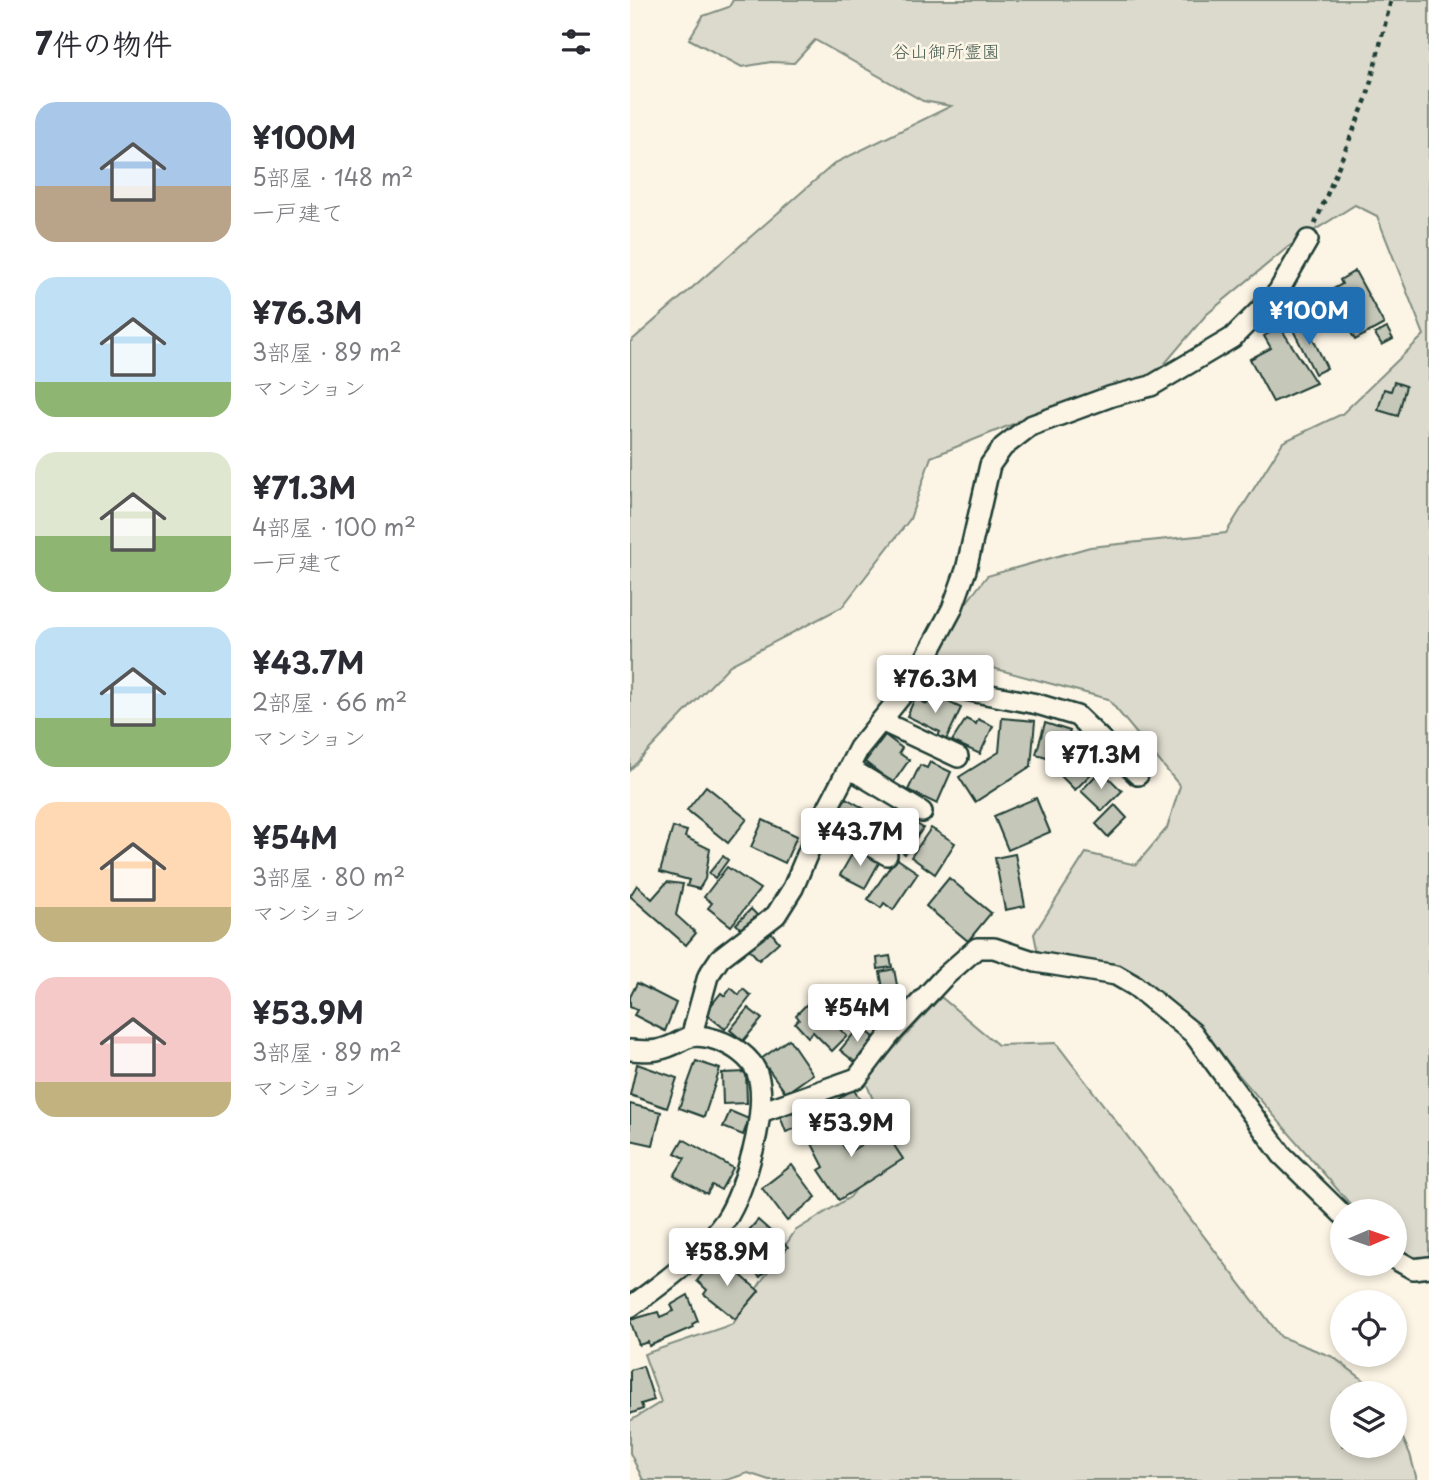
<!DOCTYPE html>
<html lang="ja">
<meta charset="utf-8">
<style>
:root{--surface:#fff;--page:#f2f2f3;--text:#2b2b33;--muted:#7c7c81;--accent:#1f6fb2}
body{margin:0;font-family:"Playpen Sans","Klee One",sans-serif;background:var(--page);color:var(--text);height:100vh;display:flex;flex-direction:column;font-size:26px;white-space:nowrap}
*{box-sizing:border-box;margin:0}
p{font-size:23px;color:var(--muted)}
.icon{flex:none;width:38px;height:38px;fill:none;stroke:currentColor;stroke-width:2;stroke-linecap:round;stroke-linejoin:round}
.map{position:relative;flex:1;overflow:hidden}
.drawer{display:flex;flex-direction:column;background:var(--surface);width:630px}
.drawer>*{flex:none}
.needle{width:46px;rotate:88deg}
.tools{position:absolute;left:700px;top:1199px;display:grid;gap:14px}
.tools a{display:grid;place-items:center;width:77px;height:77px;border-radius:50%;background:var(--surface);box-shadow:0 4px 10px #0003;font-size:35px}
.price{position:absolute;translate:-50% -60px;padding:0 16px;border-radius:7px;background:#fff;color:#222;font-size:23px;line-height:46px;filter:drop-shadow(0 2px 4px #0008)}
.price::after{content:'';position:absolute;left:50%;top:42px;width:21px;height:16px;margin-left:-10px;background:inherit;clip-path:polygon(0 0,100% 0,50% 100%)}
.price.on{background:var(--accent);color:#fff}
ul{padding:0;list-style:none}
li{display:flex;align-items:center;gap:21px;height:175px;padding:0 35px}
li span{display:grid;place-items:center;flex:none;width:196px;height:140px;border-radius:21px;color:#555}
li>.icon{margin-inline-start:auto}
span .icon{width:84px;height:84px;fill:#fffc;stroke-width:1}
li b{font-size:30px}
h2{display:flex;justify-content:space-between;align-items:center;height:84px;padding:0 35px;font-size:30px}
main{display:flex;flex:1;min-height:0}
.map>svg:first-child{display:block}
.green{fill:#dcdacc;stroke:#7e8c80;stroke-width:2}
.building{fill:#c5c7b9;stroke:#1f3d34;stroke-width:2}
.lines{fill:none;stroke-linecap:round;stroke-linejoin:round}
.street-casing{stroke:#1f3d34;stroke-width:24}
.path{stroke:#1f3d34;stroke-width:4.5;stroke-dasharray:5 5;stroke-linecap:butt}
.street{stroke:#fcf5e5;stroke-width:19}
.labels{text-anchor:middle;stroke-width:5;stroke-linejoin:round;paint-order:stroke}
.park-label{font-size:18px;fill:#455c52;stroke:#fcf5e5}
</style>
<main>
<section class="drawer">
<h2>7件の物件<svg class="icon" aria-label="filters" viewBox="0 0 24 24"><path d="M4 7h16M4 17h16"/><circle cx="9" cy="7" r="2"/><circle cx="15" cy="17" r="2"/></svg></h2>
<ul>
<li><span style="background:linear-gradient(#a9c7e8 60%,#b9a48a 0)"><svg class="icon" aria-label="home" viewBox="0 0 24 24"><path d="M3 11l9-7 9 7M6 9v11h12V9"/></svg></span><div><b>¥100M</b><p>5部屋 · 148 m²</p><p>一戸建て</p></div></li>
<li><span style="background:linear-gradient(#bfe0f5 75%,#8fb573 0)"><svg class="icon" aria-label="home" viewBox="0 0 24 24"><path d="M3 11l9-7 9 7M6 9v11h12V9"/></svg></span><div><b>¥76.3M</b><p>3部屋 · 89 m²</p><p>マンション</p></div></li>
<li><span style="background:linear-gradient(#dfe7d0 60%,#8fb573 0)"><svg class="icon" aria-label="home" viewBox="0 0 24 24"><path d="M3 11l9-7 9 7M6 9v11h12V9"/></svg></span><div><b>¥71.3M</b><p>4部屋 · 100 m²</p><p>一戸建て</p></div></li>
<li><span style="background:linear-gradient(#bfe0f5 65%,#8fb573 0)"><svg class="icon" aria-label="home" viewBox="0 0 24 24"><path d="M3 11l9-7 9 7M6 9v11h12V9"/></svg></span><div><b>¥43.7M</b><p>2部屋 · 66 m²</p><p>マンション</p></div></li>
<li><span style="background:linear-gradient(#ffd9b3 75%,#c2b280 0)"><svg class="icon" aria-label="home" viewBox="0 0 24 24"><path d="M3 11l9-7 9 7M6 9v11h12V9"/></svg></span><div><b>¥54M</b><p>3部屋 · 80 m²</p><p>マンション</p></div></li>
<li><span style="background:linear-gradient(#f6c9c9 75%,#c2b280 0)"><svg class="icon" aria-label="home" viewBox="0 0 24 24"><path d="M3 11l9-7 9 7M6 9v11h12V9"/></svg></span><div><b>¥53.9M</b><p>3部屋 · 89 m²</p><p>マンション</p></div></li>
</ul>
</section>
<div class="map">
<svg width="799" height="1480" viewBox="0 0 799 1480">
<rect width="100%" height="100%" fill="#fcf5e5"/>
<filter id="ink" filterUnits="userSpaceOnUse"><feTurbulence type="fractalNoise" baseFrequency=".0143" numOctaves="2"/><feDisplacementMap in="SourceGraphic" scale="14" xChannelSelector="R" yChannelSelector="G"/><feConvolveMatrix kernelMatrix="1 2 1 2 8 2 1 2 1" color-interpolation-filters="sRGB"/></filter>
<g filter="url(#ink)">
<g class="green">
<path d="M103 0H799V1259C785 1262 775 1257 765 1248V1211H726L571 1031 532 993 486 964 408 954 404 934 456 853 506 865 537 828 550 786 478 699 299 651 357 576 460 547 596 533 653 442 712 414 794 335 747 216 725 205 658 247 576 315 521 380 393 420 301 457 280 519 212 607 100 665 0 770V342L205 163 321 106 293 101 185 40 164 63 141 62 112 67 59 39 73 16 99 7Z"/>
<path d="M311 997 368 1045 426 1043 651 1337 703 1357 751 1393H712V1446H765V1421L780 1454 787 1480H139L118 1473 97 1480H13L0 1453V1421L31 1402 14 1354 103 1324 165 1231 220 1197 261 1144 235 1080Z"/>
</g>
<g class="building">
<path d="M725 271 754 324 725 340 698 292 712 284 710 280Z"/>
<path d="M674 320 697 368 685 374 661 326Z"/>
<path d="M650 327 686 383 643 402 620 359 641 348 634 336Z"/>
<path d="M757 328 763 339 752 345 745 334Z"/>
<path d="M764 382 776 386 768 416 748 410 754 389 761 391Z"/>
<path d="M285 698 297 704 299 699 312 704 314 700 331 708 316 740 308 736 310 732 277 716Z"/>
<path d="M372 718 405 721 401 766 345 802 329 777 369 752Z"/>
<path d="M336 719 346 724 348 719 363 726 350 754 322 741Z"/>
<path d="M415 723 440 731 431 761 406 754Z"/>
<path d="M255 735 272 748 269 753 279 760 263 783 235 762Z"/>
<path d="M452 745 463 755 454 764 462 773 445 790 426 771Z"/>
<path d="M300 762 321 772 307 804 278 790 290 765 297 768Z"/>
<path d="M471 770 492 791 472 811 451 791Z"/>
<path d="M76 786 117 819 98 843 57 810Z"/>
<path d="M216 798 245 815 236 831 206 814Z"/>
<path d="M406 798 420 832 378 850 364 816Z"/>
<path d="M485 805 497 818 478 837 466 824Z"/>
<path d="M270 813 293 828 275 854 253 838Z"/>
<path d="M133 820 167 836 155 863 121 847Z"/>
<path d="M43 827 57 831 55 837 80 849 75 879 69 889 57 886 59 880 30 872Z"/>
<path d="M301 828 325 843 305 874 281 857Z"/>
<path d="M226 847 250 861 235 888 210 875Z"/>
<path d="M385 854 395 906 375 910 365 858Z"/>
<path d="M93 856 98 860 85 878 79 873Z"/>
<path d="M266 858 288 873 263 910 254 903 251 908 238 899Z"/>
<path d="M97 867 130 889 101 926 78 908 82 903 74 897Z"/>
<path d="M319 878 361 913 338 941 296 906Z"/>
<path d="M37 882 53 884 46 915 66 933 56 945 0 896 7 885 22 899Z"/>
<path d="M121 909 127 915 112 930 106 924Z"/>
<path d="M140 931 149 942 129 960 119 949Z"/>
<path d="M260 956 262 967 248 969 247 958Z"/>
<path d="M264 969 269 996 255 999 250 972Z"/>
<path d="M7 983 46 1003 35 1031 4 1015 7 1010 0 1007V997Z"/>
<path d="M101 988 109 995 113 989 121 996 95 1029 75 1013 91 993 95 996Z"/>
<path d="M180 1001 217 1036 202 1051 183 1032 178 1037 165 1023 169 1019 166 1015Z"/>
<path d="M118 1008 132 1019 113 1041 100 1030Z"/>
<path d="M230 1026 244 1037 225 1062 210 1050Z"/>
<path d="M159 1039 183 1074 156 1093 131 1059Z"/>
<path d="M66 1061 90 1069 74 1117 49 1108Z"/>
<path d="M7 1064 47 1078 37 1108 0 1095Z"/>
<path d="M116 1072 117 1103 93 1104 92 1073Z"/>
<path d="M223 1089 250 1128 219 1149 193 1110Z"/>
<path d="M0 1104 31 1112 23 1145 0 1140Z"/>
<path d="M180 1105 186 1121 156 1132 150 1116Z"/>
<path d="M100 1111 119 1119 113 1135 93 1127Z"/>
<path d="M195 1119 218 1153 254 1130 273 1159 209 1200 189 1170 194 1167 176 1132Z"/>
<path d="M53 1139 103 1168 91 1190 82 1185 77 1194 44 1176 55 1158 45 1153Z"/>
<path d="M162 1165 186 1197 157 1221 132 1188Z"/>
<path d="M128 1220 158 1247 130 1277 102 1249Z"/>
<path d="M85 1259 95 1268 98 1264 129 1291 105 1319 74 1294 77 1290 67 1281Z"/>
<path d="M58 1295 68 1321 62 1324 63 1327 19 1346 18 1342 9 1345 0 1320 28 1312 30 1317 44 1311 41 1305Z"/>
<path d="M13 1366 24 1400 11 1404 13 1409 0 1414V1370Z"/>
</g>
<g class="lines">
<defs>
<g id="street">
<path d="M284 680 407 704 447 716 508 775"/>
<path d="M251 721 328 757"/>
<path d="M219 768 292 812"/>
<path d="M193 817 257 855"/>
<path d="M62 1034 78 976 90 958 146 915 163 888 193 817 229 748 284 680 322 609 336 570 360 465 373 447 400 426 482 396 521 386 602 338 648 292 678 240"/>
<path d="M0 1050C8 1050 19 1052 27 1050 55 1045 53 1029 87 1040 102 1045 121 1057 127 1073 140 1107 115 1192 95 1221 70 1256 35 1282 0 1307"/>
<path d="M131 1112 227 1078 259 1036 314 977 347 948H364L406 962 486 975 505 986 563 1033 652 1155 712 1214"/>
<path d="M765 1259 783 1269 799 1267"/>
</g>
</defs>
<use href="#street" class="street-casing"/>
<path class="path" d="M685 224 737 97 761 0"/>
<use href="#street" class="street"/>
</g>
</g>
<g class="labels">
<g class="park-label">
<text x="316" y="58">谷山御所霊園</text>
</g>
</g>
</svg>
<div class="tools">
<a><svg class="needle" viewBox="-14 -14 28 28"><path d="M0-13l5 13h-10z" fill="#e53935"/><path d="M0 13l5-13h-10z" fill="#7c7c81"/></svg></a>
<a><svg class="icon" aria-label="locate" viewBox="0 0 24 24"><circle cx="12" cy="12" r="6"/><path d="M12 2v4M12 18v4M2 12h4M18 12h4"/></svg></a>
<a><svg class="icon" aria-label="layers" viewBox="0 0 24 24"><path d="M12 4l9 5-9 5-9-5zM3 14l9 5 9-5"/></svg></a>
</div>
<b class="price on" style="left:679px;top:347px">¥100M</b>
<b class="price" style="left:305px;top:715px">¥76.3M</b>
<b class="price" style="left:471px;top:791px">¥71.3M</b>
<b class="price" style="left:230px;top:868px">¥43.7M</b>
<b class="price" style="left:227px;top:1044px">¥54M</b>
<b class="price" style="left:221px;top:1159px">¥53.9M</b>
<b class="price" style="left:97px;top:1288px">¥58.9M</b>
</div>
</main>
